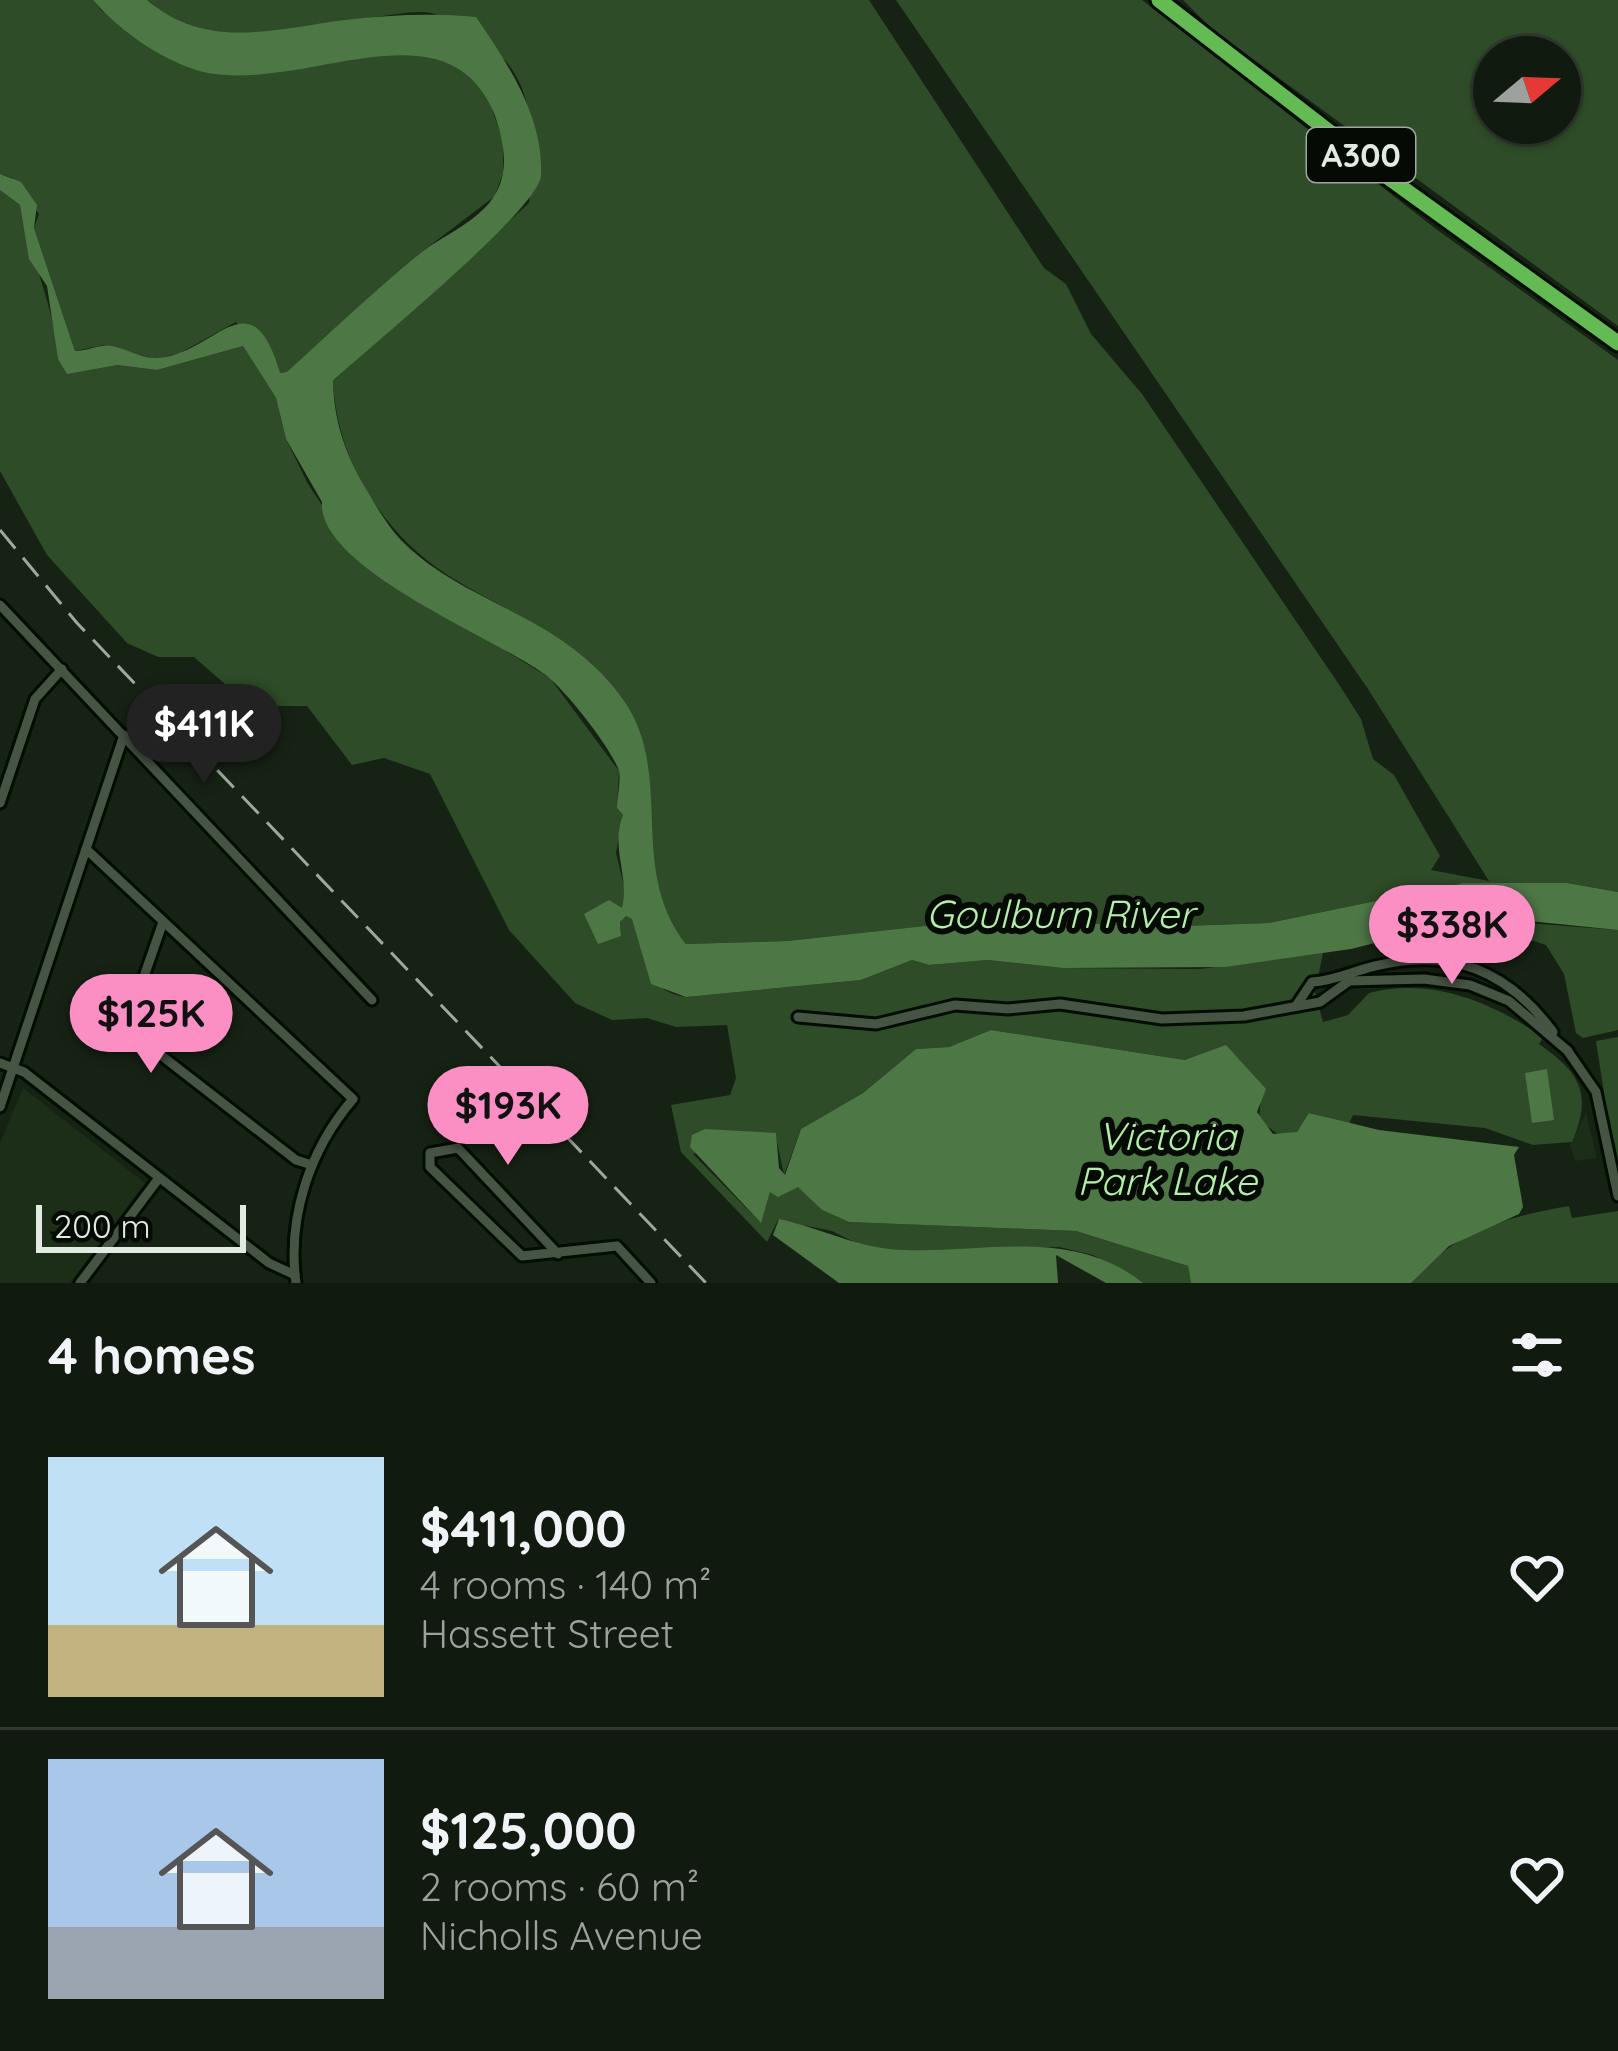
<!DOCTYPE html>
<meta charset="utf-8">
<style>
:root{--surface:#101a0f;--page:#192318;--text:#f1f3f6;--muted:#9ca19e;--line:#30382f;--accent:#fb8fc4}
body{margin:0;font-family:Quicksand,sans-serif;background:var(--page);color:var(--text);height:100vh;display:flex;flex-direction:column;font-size:45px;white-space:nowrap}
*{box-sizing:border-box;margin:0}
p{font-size:39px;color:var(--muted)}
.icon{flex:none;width:66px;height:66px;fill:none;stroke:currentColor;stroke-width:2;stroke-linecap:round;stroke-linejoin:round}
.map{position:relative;height:1283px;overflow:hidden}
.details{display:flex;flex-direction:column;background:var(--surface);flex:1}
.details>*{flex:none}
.needle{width:78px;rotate:71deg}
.fabs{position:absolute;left:1473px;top:36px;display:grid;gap:24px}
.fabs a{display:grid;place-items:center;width:108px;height:108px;border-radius:50%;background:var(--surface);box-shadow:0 3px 9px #0004,0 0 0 3px var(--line);font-size:60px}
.scale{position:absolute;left:36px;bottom:30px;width:210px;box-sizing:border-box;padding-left:12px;border:6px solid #e2ebe1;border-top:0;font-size:33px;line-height:42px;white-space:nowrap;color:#e2ebe1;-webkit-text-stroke:9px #060a05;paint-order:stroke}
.price{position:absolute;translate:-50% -102px;padding:0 27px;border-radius:42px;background:var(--accent);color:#111;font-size:39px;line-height:78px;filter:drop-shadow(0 3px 6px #0008)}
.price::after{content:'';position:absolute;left:50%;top:72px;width:36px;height:27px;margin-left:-18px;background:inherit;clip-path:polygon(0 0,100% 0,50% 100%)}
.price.active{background:#222;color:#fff}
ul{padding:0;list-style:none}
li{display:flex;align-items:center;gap:36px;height:300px;padding:0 48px}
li+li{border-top:3px solid var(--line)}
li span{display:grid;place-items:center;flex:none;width:336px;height:240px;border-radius:0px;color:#555}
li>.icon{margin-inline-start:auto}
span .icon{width:144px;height:144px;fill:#fffc;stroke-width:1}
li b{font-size:51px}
h2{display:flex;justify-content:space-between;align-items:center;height:144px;padding:0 48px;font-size:51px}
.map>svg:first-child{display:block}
.built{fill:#1c2d18}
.green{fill:#2d4c27;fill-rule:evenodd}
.water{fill:#4e7746}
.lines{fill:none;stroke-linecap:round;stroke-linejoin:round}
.minor-casing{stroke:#030c02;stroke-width:15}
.highway-casing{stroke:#030c02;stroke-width:21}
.minor{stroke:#465443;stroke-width:9}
.highway{stroke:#64ba53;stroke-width:15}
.rail{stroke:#9ea89d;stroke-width:3;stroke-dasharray:24 12;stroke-linecap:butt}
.labels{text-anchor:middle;stroke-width:12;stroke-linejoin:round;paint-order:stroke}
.shield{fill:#060a05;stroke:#a0a89f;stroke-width:3}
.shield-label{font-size:33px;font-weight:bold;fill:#e2ebe1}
.water-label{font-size:39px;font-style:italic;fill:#b1f0a5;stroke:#060a05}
</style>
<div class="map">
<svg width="1618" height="1283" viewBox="0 0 1618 1283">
<rect width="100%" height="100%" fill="#162314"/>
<g class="built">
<path d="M23 1088 145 1183 70 1283H0V1143Z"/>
<path d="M1586 1113 1597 1158 1575 1161 1570 1145Z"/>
</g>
<g class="green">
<path d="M0 0H93L103 12 322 65 384 47 440 51 470 67 491 106 503 140V173L495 196 419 254 288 372 280 373 236 322 180 353 156 359 104 345 75 351 34 228 39 214 12 178 0 174Z"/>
<path d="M147 0H869L1044 268 1066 284 1091 334 1142 394 1340 686 1361 719 1373 759 1394 775 1440 856 1431 870 1489 881 1368 689 896 0H1142L1436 229 1618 360V892L1567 883H1463L1269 923 1155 927 998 918 787 941 686 944C623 864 678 772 620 695 573 633 510 615 449 576 382 533 337 461 333 381L529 203C535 145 539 72 479 40 465 32 447 17 431 13 416 10 392 15 376 17 298 25 214 57 147 0Z"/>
<path d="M1183 0H1618V326L1212 29ZM1494 57H1560V123H1494Z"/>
<path d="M0 190 20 205C30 259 54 303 58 358L157 370 243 346 276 398 286 439 308 484 360 562 550 678 619 771 617 808 623 815 616 853 626 894 622 910 609 901 621 936 620 922 626 916 632 919C649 958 640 989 686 997L861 980 912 960 929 965 988 960 1063 968 1200 969 1323 953 1315 992 1323 1022 1348 1015 1369 993C1432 977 1491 1003 1535 1032L1542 1039 1539 1044C1582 1074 1592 1095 1572 1142L1533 1145 1485 1128 1353 1115 1349 1124 1310 1113 1297 1132 1281 1136 1259 1121 1261 1095 1206 1055 1185 1060 991 1030 949 1047 916 1049 863 1093 801 1129 784 1175 775 1133 693 1154 760 1222 770 1192 798 1186 822 1210 849 1222 1076 1231 1188 1266 1191 1283H1143L1093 1255 1059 1247 905 1251 864 1247 832 1231 778 1220 767 1242 681 1152 671 1105 730 1095 736 1078 727 1025 676 1027 647 1018 612 1020 575 1003 509 930 430 774 384 758 352 765 307 706H250L194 657H158L127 643 47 555 0 471Z"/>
<path d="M1514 922 1618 930V1030L1583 1038 1576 1033 1564 974 1546 945 1527 939Z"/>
<path d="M1618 1037V1183L1596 1041Z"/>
<path d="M1569 1206 1572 1218 1618 1211V1283H1411C1451 1233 1508 1216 1569 1206Z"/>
</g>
<g class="water">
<path d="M93 0H147C208 51 274 29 345 20 389 15 431 13 476 17 508 64 544 117 541 176 538 210 368 348 333 381 334 420 344 450 363 484 375 504 388 528 405 544 468 605 559 614 620 695 678 771 625 866 686 944L787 941 998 918 1155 927 1269 923 1463 883H1567L1618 892V930L1499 918 1483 924 1461 921 1351 949 1225 967 1063 968 988 960 929 965 912 960 861 980 686 997 651 984 632 919 626 916 620 922 621 936 598 944 584 914 609 900 622 908C630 877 610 848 623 815L617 808C617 798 621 781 619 771 612 749 566 691 547 676 501 640 317 569 322 502L286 439 276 398 243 346 157 370 117 365 67 374 58 359 47 286 29 259 20 205 0 190V174L21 182 37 205 34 228 75 351C85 351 93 347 102 346 118 343 139 359 157 358 215 355 251 273 280 373L287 372C330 333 373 292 418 255 441 236 481 221 496 193 510 168 503 138 494 113 446 0 309 91 208 73 168 65 119 31 93 0Z"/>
<path d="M991 1030 1185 1060 1226 1045 1266 1089 1257 1112 1273 1134 1297 1132 1309 1113 1379 1130 1519 1147 1514 1155 1523 1207 1519 1214 1449 1246 1411 1283H1191L1188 1266 1076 1231 849 1222 822 1210 798 1187 778 1197 770 1192 761 1223 690 1147 692 1135 705 1129 776 1133 779 1168 785 1175 801 1129 863 1093 916 1049 949 1047Z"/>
<path d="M1547 1069 1554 1120 1532 1123 1525 1073Z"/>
<path d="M779 1219C821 1228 860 1249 903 1250 985 1253 1073 1227 1143 1283H1106L1056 1255 1058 1283H839L773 1235Z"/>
</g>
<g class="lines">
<defs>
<g id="minor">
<path d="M0 605 372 1000"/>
<path d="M0 803 35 699 62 669"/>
<path d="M86 849 353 1099C310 1149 287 1217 296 1283"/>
<path d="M163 922 126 1028 296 1160 312 1165"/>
<path d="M1296 1006 1312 982C1334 981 1353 971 1375 966 1452 947 1508 971 1553 1032"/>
<path d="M798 1017 876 1024 955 1005 1008 1009 1060 1004 1162 1019 1244 1016 1320 1002 1349 981 1424 979 1470 985 1509 1001 1568 1051"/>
<path d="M1567 1050 1596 1092 1618 1196"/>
<path d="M0 1063 24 1072 269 1263 295 1275"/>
<path d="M0 1107 124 735"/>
<path d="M558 1254 458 1148 430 1153V1167L522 1256 617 1246 651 1283"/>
<path d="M80 1283 159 1178"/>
</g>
<path id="highway" d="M1159 0 1393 181 1618 343"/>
</defs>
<use href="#minor" class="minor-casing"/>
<use href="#highway" class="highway-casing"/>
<use href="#minor" class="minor"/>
<use href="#highway" class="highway"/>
<path class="rail" d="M0 530 77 623 706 1283"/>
</g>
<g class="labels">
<rect class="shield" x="1307" y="128" width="108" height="54" rx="9"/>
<g class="shield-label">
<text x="1361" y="167">A300</text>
</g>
<g class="water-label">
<text x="1060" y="928">Goulburn River</text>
<text x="1167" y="1150">Victoria<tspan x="1167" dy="45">Park Lake</tspan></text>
</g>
</g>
</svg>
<div class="fabs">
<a><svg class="needle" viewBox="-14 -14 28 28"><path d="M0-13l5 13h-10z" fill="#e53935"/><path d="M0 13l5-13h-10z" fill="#9ca19e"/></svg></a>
</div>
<div class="scale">200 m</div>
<b class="price active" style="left:204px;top:786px">$411K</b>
<b class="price" style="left:1452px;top:987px">$338K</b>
<b class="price" style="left:151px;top:1076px">$125K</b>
<b class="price" style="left:508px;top:1168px">$193K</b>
</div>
<section class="details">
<h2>4 homes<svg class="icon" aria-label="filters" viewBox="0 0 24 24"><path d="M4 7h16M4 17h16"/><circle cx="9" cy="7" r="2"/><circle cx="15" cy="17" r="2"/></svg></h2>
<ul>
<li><span style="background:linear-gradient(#bfe0f5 70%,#c2b280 0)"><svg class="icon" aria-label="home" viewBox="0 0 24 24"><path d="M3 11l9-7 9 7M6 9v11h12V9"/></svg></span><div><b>$411,000</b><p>4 rooms · 140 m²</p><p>Hassett Street</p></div><svg class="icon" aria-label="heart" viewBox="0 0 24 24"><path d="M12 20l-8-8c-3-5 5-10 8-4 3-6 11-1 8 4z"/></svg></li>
<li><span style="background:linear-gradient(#a9c7e8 70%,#9aa5b1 0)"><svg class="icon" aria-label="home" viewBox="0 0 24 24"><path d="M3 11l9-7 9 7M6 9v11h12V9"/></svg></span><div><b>$125,000</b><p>2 rooms · 60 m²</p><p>Nicholls Avenue</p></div><svg class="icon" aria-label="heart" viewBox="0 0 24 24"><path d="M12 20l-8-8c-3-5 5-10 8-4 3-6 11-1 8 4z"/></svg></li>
</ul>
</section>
